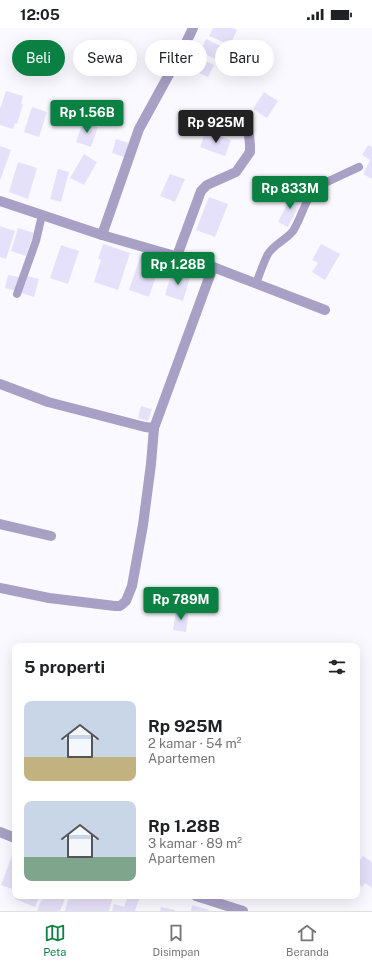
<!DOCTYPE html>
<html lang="id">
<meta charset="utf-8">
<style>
:root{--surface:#fff;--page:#f6f6f6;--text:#202124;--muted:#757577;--line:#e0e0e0;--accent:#0b8043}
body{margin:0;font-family:"Public Sans",sans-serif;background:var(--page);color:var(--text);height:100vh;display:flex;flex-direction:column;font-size:15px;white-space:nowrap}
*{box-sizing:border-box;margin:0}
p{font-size:13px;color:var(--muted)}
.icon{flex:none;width:22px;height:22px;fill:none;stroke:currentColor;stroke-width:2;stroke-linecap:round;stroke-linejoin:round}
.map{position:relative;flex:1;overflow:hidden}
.panel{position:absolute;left:12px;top:615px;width:348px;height:256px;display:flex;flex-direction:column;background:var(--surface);border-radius:8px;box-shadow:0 4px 16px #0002}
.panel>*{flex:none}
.guide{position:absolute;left:12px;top:12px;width:348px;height:36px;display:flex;gap:8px}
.price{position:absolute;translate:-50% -34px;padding:0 9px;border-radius:4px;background:var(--accent);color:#fff;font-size:13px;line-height:26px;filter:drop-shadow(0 1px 2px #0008)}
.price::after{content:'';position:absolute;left:50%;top:24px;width:12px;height:9px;margin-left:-6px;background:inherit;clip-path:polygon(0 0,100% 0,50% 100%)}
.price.current{background:#222;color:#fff}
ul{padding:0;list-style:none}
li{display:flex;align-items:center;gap:12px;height:100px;padding:0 12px}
li span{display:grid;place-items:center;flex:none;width:112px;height:80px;border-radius:8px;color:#555}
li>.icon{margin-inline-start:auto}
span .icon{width:48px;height:48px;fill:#fffc;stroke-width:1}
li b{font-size:17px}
h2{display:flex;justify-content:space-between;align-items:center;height:48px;padding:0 12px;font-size:17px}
.tag{padding:0 14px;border-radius:18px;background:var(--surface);box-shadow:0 4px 16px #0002;font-size:14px;line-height:36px}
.tag.current{background:var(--accent);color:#fff}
.status{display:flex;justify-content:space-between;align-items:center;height:28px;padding:0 20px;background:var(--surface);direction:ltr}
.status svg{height:11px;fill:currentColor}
.tab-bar{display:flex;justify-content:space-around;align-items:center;height:56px;border-top:1px solid var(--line);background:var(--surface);font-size:11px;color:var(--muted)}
.tab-bar a{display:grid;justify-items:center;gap:2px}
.tab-bar .current{color:var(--accent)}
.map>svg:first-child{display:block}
.building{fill:#e6e1fa}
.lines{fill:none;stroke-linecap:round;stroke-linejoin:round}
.service{stroke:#a8a0c5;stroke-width:8}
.minor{stroke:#a8a0c5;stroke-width:10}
.tertiary{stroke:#a8a0c5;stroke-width:10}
</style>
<div class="status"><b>12:05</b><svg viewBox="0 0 49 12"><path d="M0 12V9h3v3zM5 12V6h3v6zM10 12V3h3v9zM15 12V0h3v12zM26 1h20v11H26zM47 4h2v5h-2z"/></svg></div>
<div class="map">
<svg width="372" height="883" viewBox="0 0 372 883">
<rect width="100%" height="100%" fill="#faf9ff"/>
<g class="building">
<path d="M213 0H233L237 2 230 17 209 8Z"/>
<path d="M206 11 229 22 224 35 200 24Z"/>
<path d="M22 21 34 24 32 34 20 32Z"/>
<path d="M188 25 214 37 208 49 182 37Z"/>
<path d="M6 63 23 68 21 76H23L17 96 15 95 13 101 0 97V81Z"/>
<path d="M264 64 278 73 267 90 253 81Z"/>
<path d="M32 79 47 84 39 109 24 104Z"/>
<path d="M83 94 98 99 91 119 76 114Z"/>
<path d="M206 103 231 112 225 128 200 119Z"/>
<path d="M116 111 129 115 124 129 112 125Z"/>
<path d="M368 117 372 119V151L363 146 370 132 362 127Z"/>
<path d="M0 118 11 122 0 153Z"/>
<path d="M84 126 97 134 84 157 70 150Z"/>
<path d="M18 134 37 140 28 171 9 164Z"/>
<path d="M58 141 69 144 61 174 50 171Z"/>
<path d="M170 146 185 151 175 174 160 168Z"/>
<path d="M293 164 303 169 288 199 278 194Z"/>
<path d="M209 169 228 176 215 209 196 202Z"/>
<path d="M0 198 15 203 6 231 0 229Z"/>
<path d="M18 200 34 205 26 228 11 223Z"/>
<path d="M103 216 130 225 118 262 94 254 101 232 98 231Z"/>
<path d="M321 216 340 226 325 252 312 244 318 235 312 232Z"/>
<path d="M61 217 79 223 68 256 50 250Z"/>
<path d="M141 227 161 233 149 269 129 262Z"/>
<path d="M172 243 190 249 183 273 165 267Z"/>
<path d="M8 247 19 249 16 263 5 260Z"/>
<path d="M27 248 39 251 34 269 21 265Z"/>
<path d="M141 378 152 381 148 393 138 390Z"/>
<path d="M176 582 189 583 186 604 173 602Z"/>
<path d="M13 825 15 826V862L1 857Z"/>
<path d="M363 828 372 834V860L365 855 362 859 357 855V836Z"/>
<path d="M16 868H40L35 879 15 871Z"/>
<path d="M43 868H66L60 883H37Z"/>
<path d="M69 868H113L109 883H65Z"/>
<path d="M128 868 139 871 135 883H112L114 876 124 879Z"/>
<path d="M192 877 209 882V883H191Z"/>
<path d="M161 879 175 882V883H160Z"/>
</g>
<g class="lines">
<g class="service">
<path d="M256 255C260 246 263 235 268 226 274 216 286 212 293 203 302 189 305 171 316 159L359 139"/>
<path d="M17 266 36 213 42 187"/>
</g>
<g class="minor">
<path d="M0 173 102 207 213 239 325 282"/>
<path d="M102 207 139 101 184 19 193 0"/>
<path d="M177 228 201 163 207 157 236 144 250 124V117L249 107"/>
<path d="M0 356 48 374 145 399 154 400"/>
<path d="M0 496 51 508"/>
<path d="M0 560 49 570 115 578H120L126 573 132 558 143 497 151 436 154 400 213 239"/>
</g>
<g class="tertiary">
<path d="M0 804 15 810"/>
<path d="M196 868 243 883"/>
</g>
</g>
</svg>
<b class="price" style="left:87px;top:106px">Rp 1.56B</b>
<b class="price current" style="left:216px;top:116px">Rp 925M</b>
<b class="price" style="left:290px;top:182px">Rp 833M</b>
<b class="price" style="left:178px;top:258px">Rp 1.28B</b>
<b class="price" style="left:181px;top:593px">Rp 789M</b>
<div class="guide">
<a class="tag current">Beli</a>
<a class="tag">Sewa</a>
<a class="tag">Filter</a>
<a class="tag">Baru</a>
</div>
<section class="panel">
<h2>5 properti<svg class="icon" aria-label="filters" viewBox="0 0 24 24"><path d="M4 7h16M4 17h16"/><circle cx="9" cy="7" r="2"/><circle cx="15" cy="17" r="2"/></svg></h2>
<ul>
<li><span style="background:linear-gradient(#c9d6e8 70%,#c2b280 0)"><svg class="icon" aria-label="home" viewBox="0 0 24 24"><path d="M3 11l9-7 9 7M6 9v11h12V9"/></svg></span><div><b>Rp 925M</b><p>2 kamar · 54 m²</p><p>Apartemen</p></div></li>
<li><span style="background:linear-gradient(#c9d6e8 70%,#7fa58c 0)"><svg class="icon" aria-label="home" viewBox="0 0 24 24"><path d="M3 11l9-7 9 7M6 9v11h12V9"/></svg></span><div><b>Rp 1.28B</b><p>3 kamar · 89 m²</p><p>Apartemen</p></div></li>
</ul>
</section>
</div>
<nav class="tab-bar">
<a class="current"><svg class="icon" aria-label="map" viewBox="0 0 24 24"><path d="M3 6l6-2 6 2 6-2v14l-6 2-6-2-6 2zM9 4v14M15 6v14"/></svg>Peta</a>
<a><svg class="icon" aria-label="saved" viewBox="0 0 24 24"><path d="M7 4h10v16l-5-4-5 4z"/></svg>Disimpan</a>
<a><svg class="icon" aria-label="home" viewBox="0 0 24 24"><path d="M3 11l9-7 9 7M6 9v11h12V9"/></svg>Beranda</a>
</nav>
